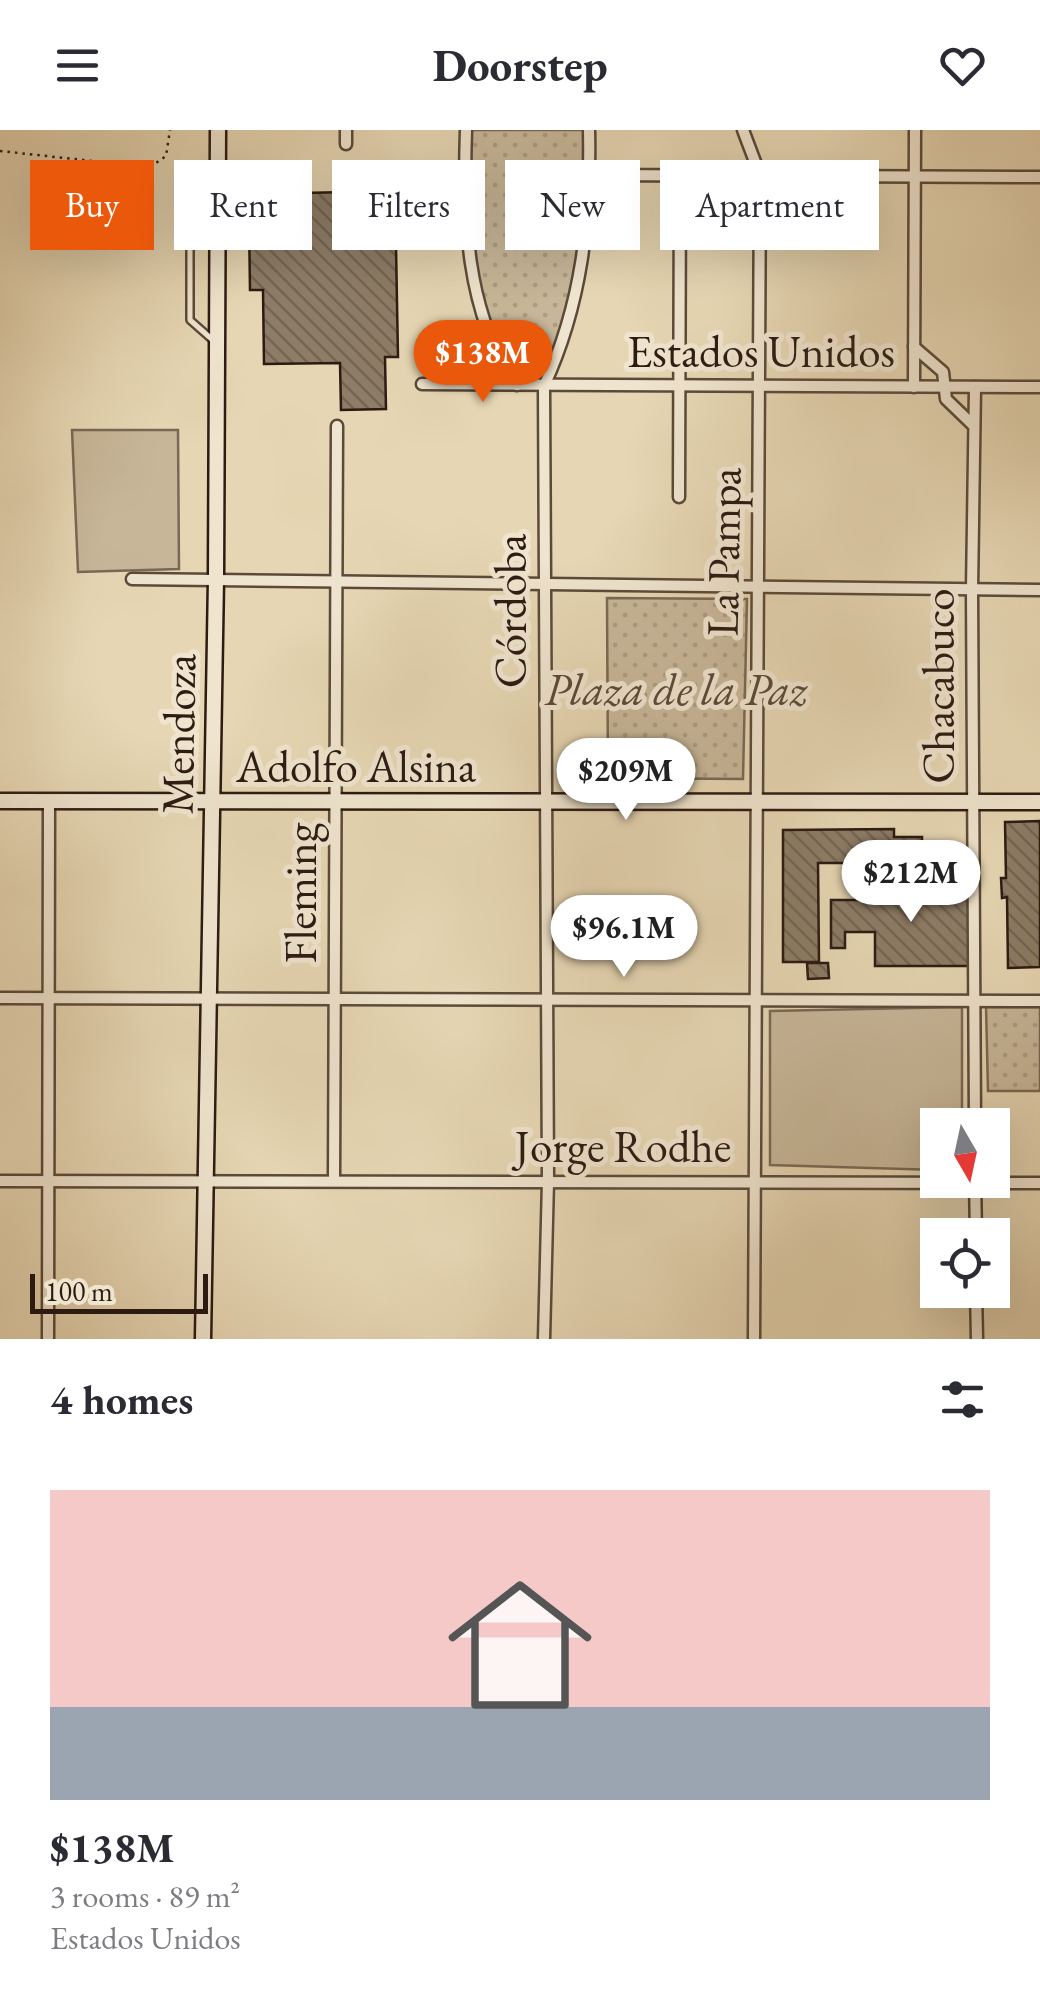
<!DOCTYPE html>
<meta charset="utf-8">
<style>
:root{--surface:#fff;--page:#f2f2f3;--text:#2b2b33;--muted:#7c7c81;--accent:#ea580c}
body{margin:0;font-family:"EB Garamond",serif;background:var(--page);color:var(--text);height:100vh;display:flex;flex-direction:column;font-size:38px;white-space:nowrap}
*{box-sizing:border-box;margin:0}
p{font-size:32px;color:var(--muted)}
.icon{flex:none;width:55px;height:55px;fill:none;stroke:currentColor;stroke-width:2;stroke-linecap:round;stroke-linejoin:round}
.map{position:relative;height:1209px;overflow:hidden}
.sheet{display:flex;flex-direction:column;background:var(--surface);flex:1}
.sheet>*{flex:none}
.top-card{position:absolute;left:30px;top:30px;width:980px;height:90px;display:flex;gap:20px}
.needle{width:65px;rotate:171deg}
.tools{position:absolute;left:920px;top:978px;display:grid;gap:20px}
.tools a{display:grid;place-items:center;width:90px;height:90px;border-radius:0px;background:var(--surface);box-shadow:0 10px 40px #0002;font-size:50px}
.scale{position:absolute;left:30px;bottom:25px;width:178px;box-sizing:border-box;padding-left:10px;border:5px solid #2d1b12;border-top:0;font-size:28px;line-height:35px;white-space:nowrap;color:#2d1b12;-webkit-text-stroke:8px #efe4ce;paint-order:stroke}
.price{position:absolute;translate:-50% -85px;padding:0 22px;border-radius:35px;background:#fff;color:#222;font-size:32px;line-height:65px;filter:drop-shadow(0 2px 5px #0008)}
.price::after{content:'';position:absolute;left:50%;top:60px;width:30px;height:22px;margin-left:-15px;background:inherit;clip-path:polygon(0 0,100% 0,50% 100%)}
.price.on{background:var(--accent);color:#fff}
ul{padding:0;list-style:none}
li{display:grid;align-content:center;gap:20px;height:530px;padding:0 50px}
li span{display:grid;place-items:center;height:310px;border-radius:0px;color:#555}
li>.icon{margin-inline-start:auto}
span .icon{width:180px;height:180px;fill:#fffc;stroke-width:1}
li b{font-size:42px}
h2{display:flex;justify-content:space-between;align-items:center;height:120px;padding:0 50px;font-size:42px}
.tag{padding:0 35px;border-radius:0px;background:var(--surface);box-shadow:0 10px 40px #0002;font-size:35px;line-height:90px}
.tag.on{background:var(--accent);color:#fff}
header{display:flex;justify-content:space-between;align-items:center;height:130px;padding:0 50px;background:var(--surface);font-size:45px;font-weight:700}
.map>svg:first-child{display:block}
.park{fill:url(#park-dots);stroke:#7a6855;stroke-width:2.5}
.pitch{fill:#c7b698;stroke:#7a6855;stroke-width:2.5}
.building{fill:url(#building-back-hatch);stroke:#2d1b12;stroke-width:2.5}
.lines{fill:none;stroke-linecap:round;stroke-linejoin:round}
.service-casing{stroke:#5b4a3a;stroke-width:10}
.minor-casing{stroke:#5b4a3a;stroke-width:15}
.secondary-casing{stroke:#2d1b12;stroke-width:19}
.path{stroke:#2d1b12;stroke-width:2.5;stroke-dasharray:2.5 5;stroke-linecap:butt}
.service{stroke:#efe4ce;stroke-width:5}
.minor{stroke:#efe4ce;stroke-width:10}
.secondary{stroke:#efe4ce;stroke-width:14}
.labels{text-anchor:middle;stroke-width:10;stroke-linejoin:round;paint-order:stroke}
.street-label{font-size:45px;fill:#2d1b12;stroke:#efe4ce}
.park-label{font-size:45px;font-style:italic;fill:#5b4a3a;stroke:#efe4ce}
</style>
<header><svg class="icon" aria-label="menu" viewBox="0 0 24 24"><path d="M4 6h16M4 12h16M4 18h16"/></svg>Doorstep<svg class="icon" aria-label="heart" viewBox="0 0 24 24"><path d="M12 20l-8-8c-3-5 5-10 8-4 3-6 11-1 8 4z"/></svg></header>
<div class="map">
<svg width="1040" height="1209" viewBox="0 0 1040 1209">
<defs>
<pattern id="park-dots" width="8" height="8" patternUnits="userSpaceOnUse" patternTransform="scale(2.5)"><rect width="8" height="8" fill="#c7b698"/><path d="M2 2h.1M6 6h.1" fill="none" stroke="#ab9c82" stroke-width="1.8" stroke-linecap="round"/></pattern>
<pattern id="building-back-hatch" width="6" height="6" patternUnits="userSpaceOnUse" patternTransform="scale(2.5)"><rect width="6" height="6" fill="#8d7c66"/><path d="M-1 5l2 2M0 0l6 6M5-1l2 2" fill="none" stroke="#746553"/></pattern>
</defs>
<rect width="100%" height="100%" fill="#e6d6b3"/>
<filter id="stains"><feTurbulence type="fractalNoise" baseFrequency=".002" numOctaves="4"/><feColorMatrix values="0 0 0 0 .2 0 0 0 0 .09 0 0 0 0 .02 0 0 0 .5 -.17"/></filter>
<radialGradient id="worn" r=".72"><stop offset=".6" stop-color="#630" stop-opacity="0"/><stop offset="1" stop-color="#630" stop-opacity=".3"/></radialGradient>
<g class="park">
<path d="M469 0H586C587 15 590 32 589 47 587 93 570 219 537 249 527 246 517 242 509 235 467 196 469 55 469 0Z"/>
<path d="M607 468 747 469 743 649 608 648Z"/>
<path d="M986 877H1040V961H988Z"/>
</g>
<g class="pitch">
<path d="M72 300H178L179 439 78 442Z"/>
<path d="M962 877V995H938L937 1040 770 1035V881Z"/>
</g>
<g class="building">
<path d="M395 61 398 227H385L386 279 341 280 340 233 264 234 263 160H250L249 91 302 90V63Z"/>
<path d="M1040 691V837L1008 838 1007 767 1002 768 1001 748H1006L1005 692Z"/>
<path d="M894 699V707H922V750H884V733H818L819 832H783V700Z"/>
<path d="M952 745H969V836H875V802H845V818H831V770H892L891 758H952Z"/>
<path d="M807 833H828L829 848 808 849Z"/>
</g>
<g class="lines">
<defs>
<path id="service" d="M215 212 190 190V118L216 97"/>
<g id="minor">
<path d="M346 0V14"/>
<path d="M466 0C463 84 465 185 517 255"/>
<path d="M743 0 760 45 754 1209"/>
<path d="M590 45 1040 47"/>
<path d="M424 48 466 47"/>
<path d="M914 217 943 242 946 269 974 296"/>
<path d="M422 254 1040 257"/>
<path d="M914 257 915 0"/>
<path d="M975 257 972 460 975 995"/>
<path d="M679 367 680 45"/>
<path d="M132 449 1040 460"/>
<path d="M0 868 1040 871"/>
<path d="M334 1050 337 296"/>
<path d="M975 1050 976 1105"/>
<path d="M0 1051 1040 1053"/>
<path d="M976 1160 977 1209"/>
<path d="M48 1209 49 671"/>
<path d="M544 1209 548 1051 544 256C582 174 591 89 589 0"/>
</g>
<g id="secondary">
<path d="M0 671 1040 672"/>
<path d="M203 1209 216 449 218 0"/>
</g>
</defs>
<use href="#service" class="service-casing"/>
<use href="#minor" class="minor-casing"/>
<use href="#secondary" class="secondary-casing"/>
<path class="path" d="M0 21 139 36 156 33 166 26 170 0"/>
<use href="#service" class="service"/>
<use href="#minor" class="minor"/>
<use href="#secondary" class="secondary"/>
</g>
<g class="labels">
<g class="street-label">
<text x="761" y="237">Estados Unidos</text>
<text transform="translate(723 422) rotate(-89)" y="16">La Pampa</text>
<text transform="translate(510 481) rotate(-90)" y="16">Córdoba</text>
<text transform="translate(938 556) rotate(-90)" y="16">Chacabuco</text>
<text transform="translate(178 604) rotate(-89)" y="16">Mendoza</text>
<text x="356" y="652">Adolfo Alsina</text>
<text transform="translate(300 763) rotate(-90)" y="16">Fleming</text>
<text x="623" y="1032">Jorge Rodhe</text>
</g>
<g class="park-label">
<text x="676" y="575">Plaza de la Paz</text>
</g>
</g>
<rect width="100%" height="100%" filter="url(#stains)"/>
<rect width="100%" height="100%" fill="url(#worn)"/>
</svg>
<div class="tools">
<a><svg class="needle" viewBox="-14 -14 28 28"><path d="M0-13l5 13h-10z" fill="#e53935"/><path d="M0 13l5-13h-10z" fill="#7c7c81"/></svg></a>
<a><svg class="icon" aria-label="locate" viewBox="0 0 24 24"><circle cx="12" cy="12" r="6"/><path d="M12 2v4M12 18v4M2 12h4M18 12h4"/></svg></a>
</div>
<div class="scale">100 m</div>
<b class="price on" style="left:483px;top:275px">$138M</b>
<b class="price" style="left:626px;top:693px">$209M</b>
<b class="price" style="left:911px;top:795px">$212M</b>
<b class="price" style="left:624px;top:850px">$96.1M</b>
<div class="top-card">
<a class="tag on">Buy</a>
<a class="tag">Rent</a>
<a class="tag">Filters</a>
<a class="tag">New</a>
<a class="tag">Apartment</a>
</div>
</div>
<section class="sheet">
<h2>4 homes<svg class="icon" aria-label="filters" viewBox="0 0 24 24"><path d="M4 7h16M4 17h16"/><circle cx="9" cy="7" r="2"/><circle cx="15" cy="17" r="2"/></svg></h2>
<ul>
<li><span style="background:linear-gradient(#f6c9c9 70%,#9aa5b1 0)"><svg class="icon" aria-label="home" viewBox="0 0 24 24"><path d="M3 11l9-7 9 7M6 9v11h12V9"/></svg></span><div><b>$138M</b><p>3 rooms · 89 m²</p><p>Estados Unidos</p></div></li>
</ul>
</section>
